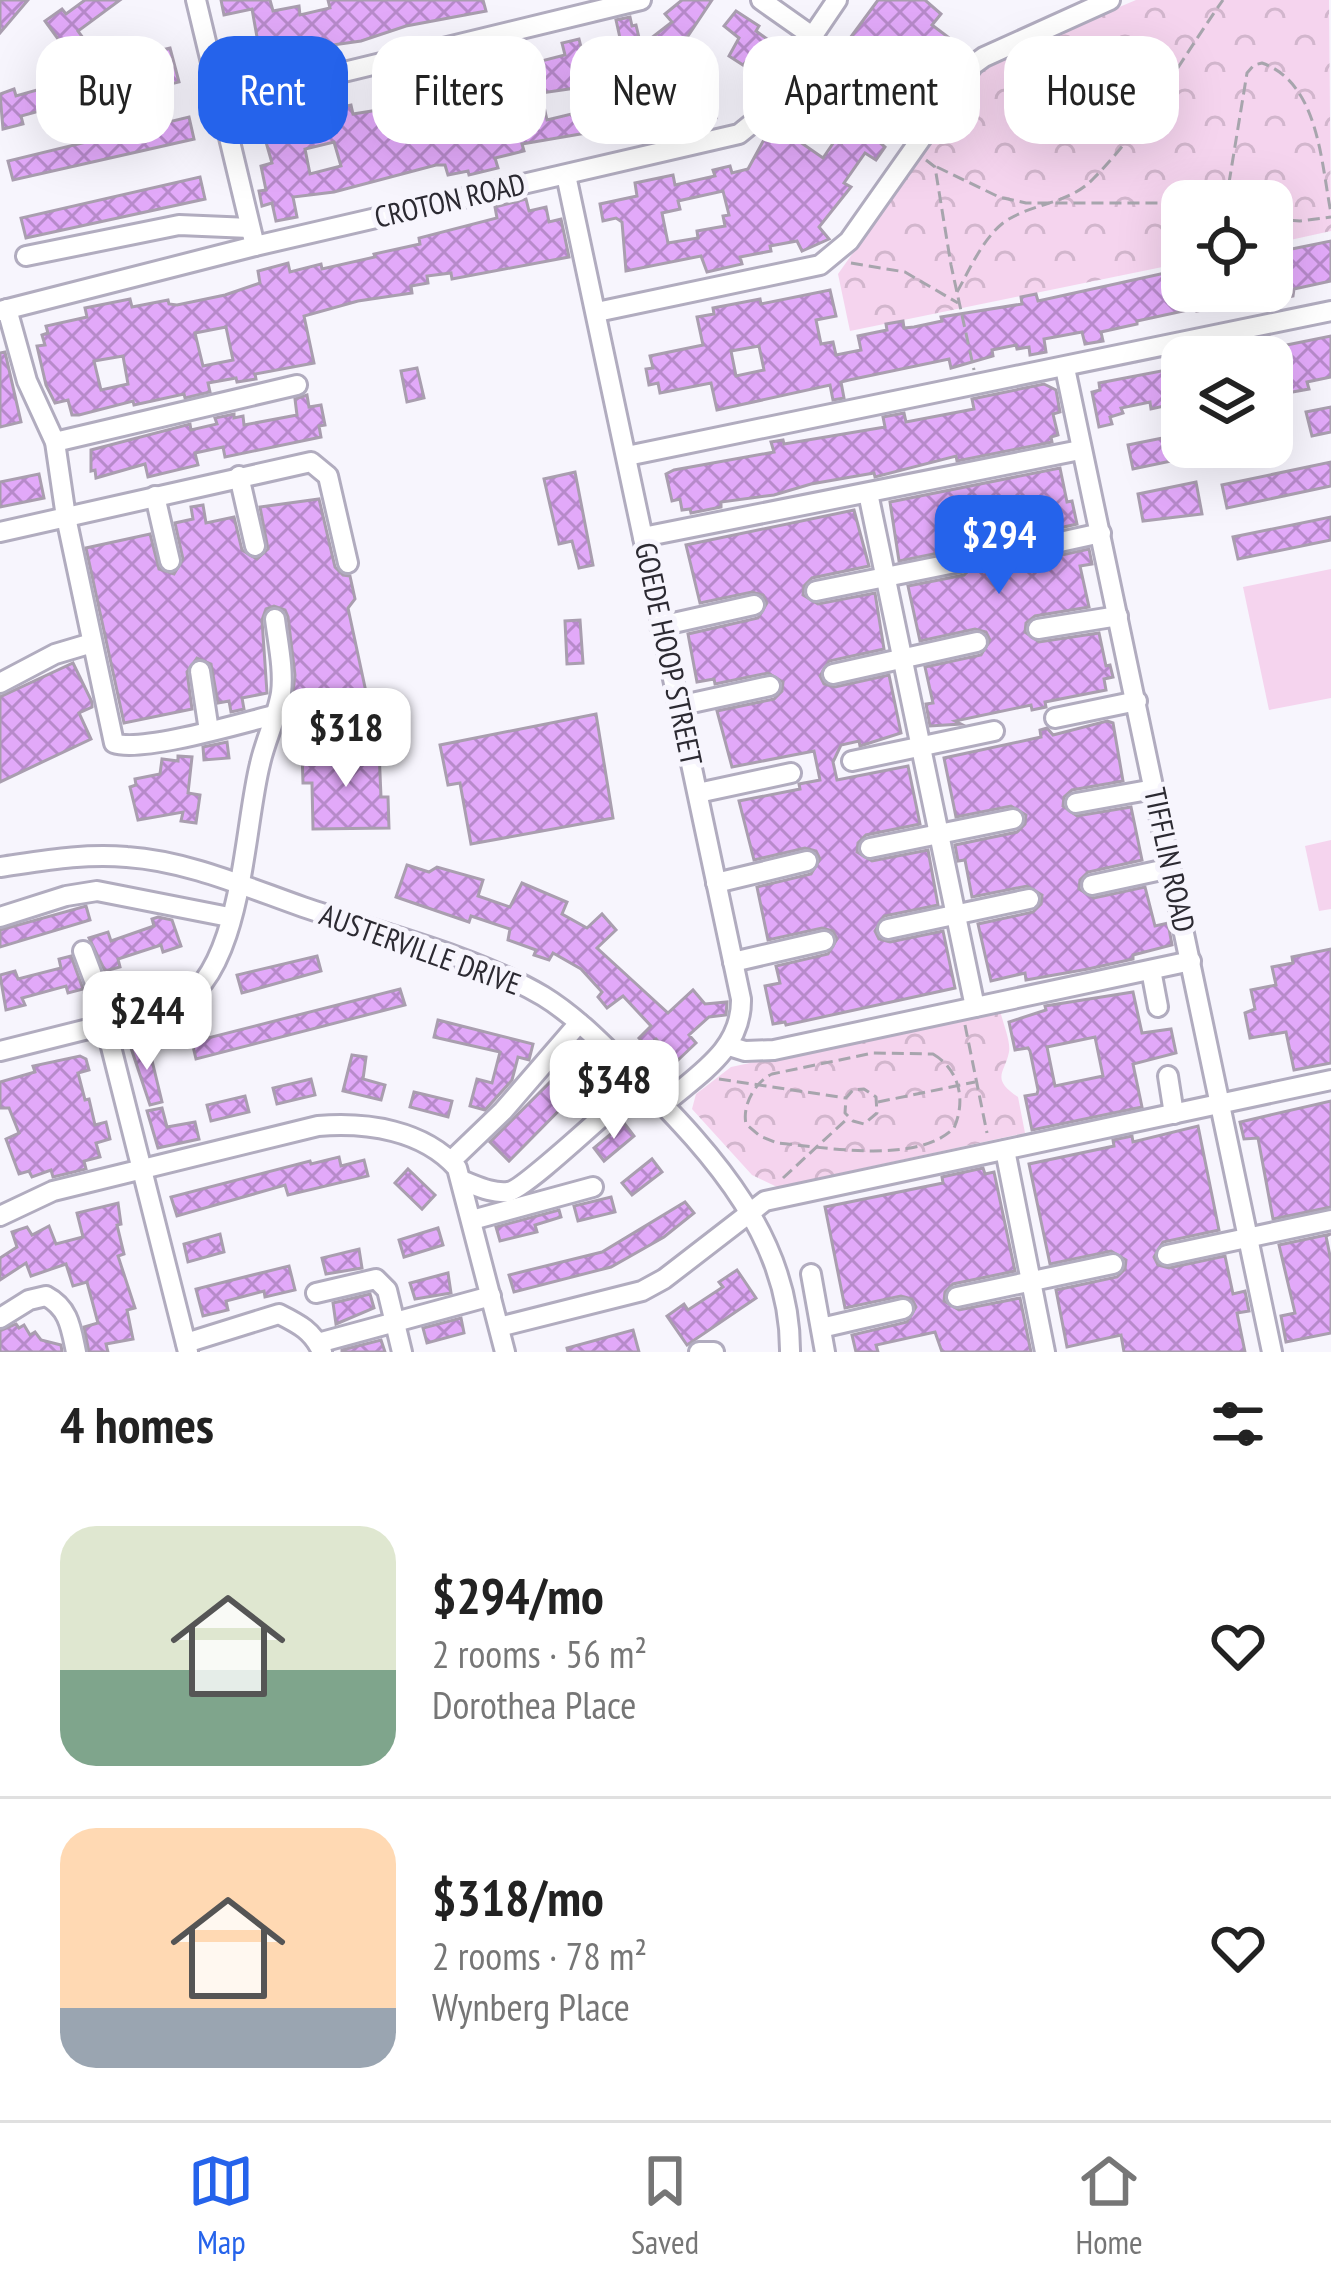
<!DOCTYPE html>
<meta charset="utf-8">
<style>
:root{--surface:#fff;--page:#f6f6f6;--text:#222;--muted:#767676;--line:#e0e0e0;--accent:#2563eb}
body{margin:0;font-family:"PT Sans Narrow",sans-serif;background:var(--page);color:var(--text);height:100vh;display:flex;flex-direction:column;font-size:45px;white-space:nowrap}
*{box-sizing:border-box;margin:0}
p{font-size:39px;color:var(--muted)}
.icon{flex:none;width:66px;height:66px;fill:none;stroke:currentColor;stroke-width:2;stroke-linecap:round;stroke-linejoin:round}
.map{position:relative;height:1352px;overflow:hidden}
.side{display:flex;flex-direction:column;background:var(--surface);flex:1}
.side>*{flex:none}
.top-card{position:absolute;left:36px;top:36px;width:1260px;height:108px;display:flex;gap:24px}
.fabs{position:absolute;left:1161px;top:180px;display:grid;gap:24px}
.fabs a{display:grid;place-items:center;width:132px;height:132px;border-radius:24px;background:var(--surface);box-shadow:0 12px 48px #0002;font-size:60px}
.price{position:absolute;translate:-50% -102px;padding:0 27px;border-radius:24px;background:#fff;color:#222;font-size:39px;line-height:78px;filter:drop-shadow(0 3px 6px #0008)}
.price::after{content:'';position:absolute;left:50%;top:72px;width:36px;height:27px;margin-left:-18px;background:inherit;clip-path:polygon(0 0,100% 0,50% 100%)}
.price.on{background:var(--accent);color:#fff}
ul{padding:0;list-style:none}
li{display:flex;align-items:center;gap:36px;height:300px;padding:0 60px}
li+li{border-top:3px solid var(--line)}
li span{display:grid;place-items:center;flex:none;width:336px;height:240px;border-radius:36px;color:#555}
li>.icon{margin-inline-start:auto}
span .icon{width:144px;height:144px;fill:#fffc;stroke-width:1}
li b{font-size:51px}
h2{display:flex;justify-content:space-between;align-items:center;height:144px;padding:0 60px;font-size:51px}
.pill{padding:0 42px;border-radius:36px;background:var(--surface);box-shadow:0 12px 48px #0002;font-size:42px;line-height:108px}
.pill.on{background:var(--accent);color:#fff}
.dock{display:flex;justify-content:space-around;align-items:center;height:168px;border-top:3px solid var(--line);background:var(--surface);font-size:33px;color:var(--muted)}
.dock a{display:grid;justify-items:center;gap:6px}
.dock .on{color:var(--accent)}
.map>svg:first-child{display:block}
.park{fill:url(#park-crowns)}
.pitch{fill:#f5d4ee}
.building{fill:url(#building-cross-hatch);stroke:#a99eaf;stroke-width:3;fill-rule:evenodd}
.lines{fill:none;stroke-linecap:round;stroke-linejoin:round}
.minor-casing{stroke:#b1acbf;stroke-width:24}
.path{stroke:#a7a5ad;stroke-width:3;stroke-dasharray:12 6;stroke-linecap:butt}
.minor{stroke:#fff;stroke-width:18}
.labels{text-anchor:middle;stroke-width:10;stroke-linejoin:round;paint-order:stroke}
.street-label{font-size:30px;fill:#2c2a32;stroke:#f7f5fd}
</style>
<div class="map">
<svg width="1331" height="1352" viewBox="0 0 1331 1352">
<defs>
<pattern id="park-crowns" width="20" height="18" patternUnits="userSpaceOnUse" patternTransform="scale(3)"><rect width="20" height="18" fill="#f5d4ee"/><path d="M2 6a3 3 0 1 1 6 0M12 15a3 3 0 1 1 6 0" fill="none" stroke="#d2b6cd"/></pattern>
<pattern id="building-cross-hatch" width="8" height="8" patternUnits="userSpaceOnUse" patternTransform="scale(3)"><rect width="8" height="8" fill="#e2a9f9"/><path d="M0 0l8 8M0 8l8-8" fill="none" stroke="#b78aca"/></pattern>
</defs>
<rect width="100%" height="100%" fill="#f7f5fd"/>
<g class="park">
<path d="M1136 0H1329L1331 231 1272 244V201H1182V263L850 331 838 274 983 69 996 59Z"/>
<path d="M1000 1010C1002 1021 1011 1041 1009 1052 1005 1073 990 1078 1018 1097L1025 1133 777 1187 752 1175 692 1109 696 1094 731 1067Z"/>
</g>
<g class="pitch">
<path d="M1331 569V698L1269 710 1243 587Z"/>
<path d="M1331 840V909L1319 911 1305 846Z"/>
</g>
<g class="building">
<path d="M0 0H28L0 33Z"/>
<path d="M85 0H120L78 31 83 38 66 50 45 21 62 9 66 14Z"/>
<path d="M221 0H270L273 11 299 6 300 15 330 8 328 0H483L486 11 406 26 361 41 283 52 285 60 264 65 262 57 238 63 233 43 257 37 252 9 224 15Z"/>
<path d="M682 0H712L688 36 644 70 576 88 541 93 547 120 663 92 660 82 672 90 688 83 690 90 709 85 716 118 685 127 678 110 638 119 639 124 522 144 524 151 495 158 498 168 469 175 468 171 448 175 445 165H436L334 192 293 197 297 217 276 221 272 203 262 206 259 191 266 190 261 166 272 163 258 114 275 110 277 119 295 118 351 105 353 114 378 110 374 96 392 92 391 86 408 82 410 91 490 72 489 68 506 64 504 55 522 50 526 65 565 55 562 43 579 39 581 47 620 38 616 20 630 17 632 26 636 25 641 46 672 22 665 14ZM509 84 518 119 488 126 479 91ZM334 142 341 166 310 174 305 149Z"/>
<path d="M878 0H925L941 14 932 25 952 40 942 54 938 51 916 81 925 87 912 105 908 102 877 140 885 147 876 160 865 153 844 183 851 187 819 227 829 239 802 251 797 241 770 246 771 251 740 257 742 264 707 272 701 256 626 271 622 222 616 218 603 221 600 204 637 196 635 183 673 175 675 185 715 176 713 170 730 166 732 173 748 169 767 134 772 139 780 128 823 158 836 139 842 143 856 122 846 115 856 101 825 80 832 71 828 68ZM875 44 899 60 878 91 853 76ZM723 191 729 215 723 216 725 226 697 231 698 238 668 243 662 213 680 209 678 201Z"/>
<path d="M736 11 759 26 756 31 767 39 743 65 729 56 739 38 724 26Z"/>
<path d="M170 48 179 82 158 87 156 80 117 90 118 97 63 112 61 105 21 116 23 124 3 129 0 94 14 89 16 96 55 85 53 78 110 62 112 70 144 61 140 55Z"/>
<path d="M189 117 194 139 13 180 8 161Z"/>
<path d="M200 177 205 199 26 238 21 218Z"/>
<path d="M526 199 529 211 546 207 549 222 561 219 569 257 452 279 451 273 427 276 428 283 411 286 412 293 358 301 304 316 314 363 255 374 256 379 237 382 236 378 208 383 210 392 185 398 184 394 134 405 133 401 79 415H72L68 400 55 403 46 385 37 346 45 345 42 335 48 333 46 326 87 317 85 308 130 299 132 307 168 300 169 304 177 305 225 295 260 283 258 271 288 263 290 272 321 264 322 269 375 257 374 254 420 244 419 238 497 218 495 207ZM226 327 233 360 203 366 195 333ZM123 356 128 384 101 390 94 361Z"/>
<path d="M1331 241V281L1294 289 1293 296 1245 306 1244 303 1197 311V308L1137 321V324L1101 332 1103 341 1085 344 1082 332 1044 339 1046 352 1030 355 1029 347 1017 349 1016 345 992 350 993 356 951 368 949 359 849 380 841 382 844 398 833 400 830 385 717 410 711 383 660 393 658 383 649 385 646 369 653 368 650 356 703 345 697 317 714 314 713 308 760 299 761 304 830 290 836 316 816 320 821 344 833 342 836 355 861 350 858 336 887 330 886 324 903 321 904 328 914 327 942 321 941 317 1022 304 1021 297 1036 294 1038 301 1165 273H1175L1179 291H1272V253ZM759 346 764 370 736 376 731 351Z"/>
<path d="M1331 336V377L1307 382 1309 389 1287 393 1277 347Z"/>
<path d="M5 352 21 422 0 427V353Z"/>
<path d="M1182 367V402L1151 409 1150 402 1121 408 1123 413 1110 417 1112 424 1099 427 1092 392 1100 390 1099 383Z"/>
<path d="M417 368 424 398 407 402 401 371Z"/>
<path d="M1044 384 1056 390 1060 412 1053 414 1058 435 1051 437 1052 442 957 461 956 456 875 477 874 473 811 484 774 495 721 502V507L691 513 690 509 682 510 680 499 672 501 666 474 674 470 774 452 771 442 783 440 784 444 885 427 883 417 904 413 906 422 974 409 972 399Z"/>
<path d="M307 395 309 407 321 405 325 425 319 426 321 437 225 457 223 447 195 453 198 465 148 477 145 464 96 478 95 470 91 471V450L190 424 191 430 217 424 215 418 234 414V418L243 416 244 425 297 415 295 399Z"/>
<path d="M1278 397 1288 442 1272 446V398Z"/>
<path d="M1331 407V432L1312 436 1306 412Z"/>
<path d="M1182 434V447H1208L1209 453 1133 469 1128 445Z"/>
<path d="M1331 462V486L1227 508 1222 485Z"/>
<path d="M1060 468 1067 502 1072 501 1077 524 1015 538 1006 553 1010 561 1021 564 1089 549 1092 564 1080 566 1089 607 1035 616 1026 623 1025 632 1039 642 1099 633 1106 666 1110 665 1113 677 1104 679 1106 690 1045 702 1046 707 1032 710 1031 705 955 721 961 724 930 726 926 704 933 703 925 667 981 655 990 640 986 632 975 629 920 641 908 586 964 575 972 567 973 558 958 549 899 561 890 502Z"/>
<path d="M575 472 593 565 579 568 572 541 559 544 544 479Z"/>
<path d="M39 474 44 498 0 507V482Z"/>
<path d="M1196 482 1202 514 1143 521 1138 494Z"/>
<path d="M319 499 335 567 343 575 350 576 355 599 348 608 366 692 370 691 376 718 368 719 369 723 297 738 291 710 295 675 288 617 285 610 274 606 266 609 262 620 267 693 242 698 244 709 231 712 229 701 218 703 211 664 197 658 187 672 192 709 124 723 86 548 150 534 159 569 174 574 183 559 175 523 193 519 191 507 203 505 206 523 234 517 242 550 257 559 268 549 260 507Z"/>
<path d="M854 510 869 566 812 578 804 586 803 595 818 604 875 593 884 649 829 661 820 676 824 684 835 687 889 675 901 733 860 746 859 741 841 745 833 762 837 780 908 766 920 824 866 835 858 843 857 852 872 861 928 850 938 905 884 916 875 931 879 939 890 942 943 931 955 988 786 1025 785 1022 773 1024 765 986 780 983 776 966 828 954 837 939 833 931 822 928 768 940 757 887 811 874 820 859 816 851 805 848 754 860 739 801 800 789 799 784 820 780 814 751 732 767 717 711 774 699 782 691 783 682 768 673 715 684 714 679 697 682 688 634 758 618 767 603 763 595 752 592 700 603 686 545Z"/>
<path d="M1331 517V540L1238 559 1233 537Z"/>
<path d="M580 620 583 663 567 664 565 621Z"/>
<path d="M73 663 92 702V707L79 713 91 739 0 782V697Z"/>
<path d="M596 714 613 818 471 844 460 783 448 785 440 745Z"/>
<path d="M1107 721 1113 723 1123 781 1072 790 1064 797 1063 806 1077 816 1131 807 1142 860 1088 872 1080 880 1079 889 1094 898 1145 887 1155 926 1168 923 1172 945 1133 955V959L1088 969 1026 980 1025 973 991 981 978 924 1033 912 1041 904 1042 895 1027 886 972 897 965 860 958 861 955 845 1017 832 1025 824 1026 815 1011 806 956 817 944 758 1041 737 1040 730 1047 728 1053 735Z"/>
<path d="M227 742 229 758 204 760 203 747Z"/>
<path d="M379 750 381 797H388L389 828 313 829 312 783H303L302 752Z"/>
<path d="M178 756 192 757 188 793 200 795 196 823 181 821 183 812 138 820 130 787 136 785 135 779 160 774 162 759 178 761Z"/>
<path d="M407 865 429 872 437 867 483 880 478 896 510 907 522 883 567 902 562 914 587 928 602 914 616 930 597 948 668 1013 693 990 705 1004 727 1002 726 1015 709 1017 689 1035 696 1043 677 1061 656 1039 647 1047 639 1038 651 1026 623 996 607 1008 598 997 602 992 581 969 553 953 549 960 534 955 536 950 508 940 510 929 471 916 469 922 396 897Z"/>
<path d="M86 906 90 920 0 947V930Z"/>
<path d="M158 917 172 920 181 946 163 952 161 945 118 959 120 967 105 971 89 938 108 932 111 941 154 926 152 919Z"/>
<path d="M1331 949V1063L1294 1070 1286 1032 1250 1038 1245 1013 1255 1009 1251 990 1276 985 1272 967 1293 963 1292 957Z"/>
<path d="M71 956 83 989 68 993 66 986 22 998 25 1005 6 1010 0 975 15 971 18 979 61 968 59 959Z"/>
<path d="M317 956 321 971 242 993 237 975Z"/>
<path d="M400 989 405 1005 196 1059 192 1042Z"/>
<path d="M1133 992 1142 1033 1171 1029 1176 1053 1133 1064 1142 1107 1032 1130 1025 1096 1037 1094 1038 1090 1030 1051 1028 1048 1015 1050 1009 1022 1046 1010 1045 1006ZM1095 1037 1103 1076 1055 1086 1047 1047Z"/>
<path d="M438 1020 533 1044 529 1060 518 1057 512 1080 485 1110 470 1106 477 1079 492 1083 500 1052 434 1037Z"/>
<path d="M148 1044 162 1102 150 1105 131 1048Z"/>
<path d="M578 1054 597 1072 509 1161 490 1142Z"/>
<path d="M352 1055 366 1057 363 1079 385 1085 381 1100 343 1091Z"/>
<path d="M80 1056 86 1059 89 1070 78 1073 85 1100 89 1099 95 1125 106 1122 110 1139 96 1143 100 1157 84 1161 86 1169 53 1177 51 1170 32 1177 29 1171 19 1174 6 1139 19 1133 9 1108H0V1082L35 1072 33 1066Z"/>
<path d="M311 1079 315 1095 277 1104 273 1088Z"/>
<path d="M414 1092 452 1101 448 1117 410 1107Z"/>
<path d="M245 1096 249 1112 211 1121 207 1105Z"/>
<path d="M1331 1101V1207L1273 1219 1258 1138 1244 1139 1240 1122Z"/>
<path d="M162 1108 167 1127 195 1122 199 1139 158 1148 147 1111Z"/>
<path d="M624 1123 634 1136 604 1161 594 1148Z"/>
<path d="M1198 1126 1219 1230 1163 1242 1154 1257 1158 1265 1169 1268 1225 1256 1233 1294 1245 1291 1249 1311 1237 1313 1245 1352H1124L1121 1335 1067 1347 1056 1290 1117 1277 1125 1269 1126 1260 1111 1251 1050 1264 1029 1164 1114 1146 1113 1140 1132 1136 1133 1142Z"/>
<path d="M339 1157 341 1166 364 1160 368 1176 288 1195 285 1185 177 1216 171 1197 310 1161 311 1164Z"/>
<path d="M652 1159 662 1172 632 1195 622 1183Z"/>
<path d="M983 1168 985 1174 994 1172 1015 1271 953 1284 945 1292 944 1301 959 1310 1020 1298 1031 1352H942L935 1332 876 1345 878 1352H856L852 1335 907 1322 916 1307 912 1299 901 1296 845 1308 825 1207 943 1183 942 1177Z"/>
<path d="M408 1169 435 1195 422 1209 395 1183Z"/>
<path d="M611 1197 615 1212 578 1221 574 1206Z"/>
<path d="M685 1202 694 1213 664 1237 611 1267 514 1292 509 1275 602 1252Z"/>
<path d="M118 1203 121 1224 117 1225 124 1254 118 1256 135 1308 127 1310 133 1339 106 1344 108 1352H89L84 1327 98 1323 87 1282 73 1286 66 1264 31 1276 26 1263 0 1280V1258L17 1247 12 1232 27 1227 32 1235 49 1226 56 1244 83 1237 77 1213Z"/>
<path d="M559 1210 561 1217 535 1225 537 1232 500 1241 496 1227Z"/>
<path d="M438 1228 443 1245 404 1257 399 1240Z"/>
<path d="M220 1234 224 1252 188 1262 184 1244Z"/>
<path d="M1331 1234 1326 1236 1331 1261V1333L1286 1342 1281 1316 1295 1313 1279 1245Z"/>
<path d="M359 1249 362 1268 326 1274 322 1258Z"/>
<path d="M289 1266 295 1290 265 1297 264 1291 226 1301 228 1310 203 1316 196 1289Z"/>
<path d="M737 1270 756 1298 687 1345 667 1316 684 1304 688 1310 723 1287 719 1282Z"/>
<path d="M448 1273 451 1293 415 1299 410 1283Z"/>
<path d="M370 1294 374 1308 336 1324 333 1303Z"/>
<path d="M461 1318 464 1333 427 1343 423 1328Z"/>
<path d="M16 1324 19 1328 24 1325 30 1335 35 1332 41 1340 61 1345 62 1352H0V1331Z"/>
<path d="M633 1330 639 1352H568L567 1348Z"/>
<path d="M381 1340 385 1352H342V1350Z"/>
</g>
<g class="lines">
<defs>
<g id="minor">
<path d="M196 0 255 246"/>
<path d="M761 0 812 36"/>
<path d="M220 102 641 0"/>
<path d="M566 175 741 999C742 1050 698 1074 663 1105"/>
<path d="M26 256 179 225 250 228"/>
<path d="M7 309 27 381 55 442 66 517 114 743C141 753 242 723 274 715"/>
<path d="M0 311 255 246 739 134 755 121 837 0"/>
<path d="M597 312 820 265 849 241 973 65 984 57 1110 0"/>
<path d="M1065 368 1272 1352"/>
<path d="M55 442 297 385"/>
<path d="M627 456 1331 311"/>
<path d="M239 476 255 546"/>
<path d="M868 493 975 1007"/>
<path d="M155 496 170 561"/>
<path d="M0 532 311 462 328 476 348 563"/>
<path d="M643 537 1080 450"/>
<path d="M1019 551 1101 533"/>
<path d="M816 591 960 562"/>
<path d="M660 626 754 605"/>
<path d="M1038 629 1118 616"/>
<path d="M200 671 209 731"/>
<path d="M833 674 977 642"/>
<path d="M0 683 55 654 92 643"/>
<path d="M678 706 770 686"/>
<path d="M1055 718 1137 701"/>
<path d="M852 761 994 731"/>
<path d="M698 793 791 773"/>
<path d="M1076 803 1154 789"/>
<path d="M870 848 1013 819"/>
<path d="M0 867C42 861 84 853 127 857 187 861 246 887 303 907 380 933 473 955 543 996 579 1018 609 1051 639 1080 714 1155 791 1240 790 1352"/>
<path d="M716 883 807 861"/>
<path d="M1092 885 1171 868"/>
<path d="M0 917 66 896 97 891 229 917"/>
<path d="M888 929 1029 899"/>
<path d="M83 951 95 983 136 1018"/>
<path d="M733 962 824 941"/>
<path d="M1151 970 1158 1007"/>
<path d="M106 1027 188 1352"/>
<path d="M729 1046 745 1051 774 1050 1191 961"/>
<path d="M0 1051 172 1008C243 978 243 831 260 764 265 741 277 717 281 693 284 670 278 643 275 619"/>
<path d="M1168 1076 1174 1114"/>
<path d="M1005 1150 1045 1352"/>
<path d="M451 1161 503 1111 579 1023"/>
<path d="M461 1180C475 1185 492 1194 508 1192 525 1190 618 1100 641 1083"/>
<path d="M0 1216 53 1191 318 1126C367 1122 423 1130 457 1168L505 1352"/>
<path d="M472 1220 593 1187"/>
<path d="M1167 1255 1331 1220"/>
<path d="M811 1274 825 1352"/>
<path d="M316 1293 376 1279 387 1290 402 1352"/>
<path d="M957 1297 1113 1264"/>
<path d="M0 1318 29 1300 46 1296C69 1308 71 1328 76 1352"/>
<path d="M499 1327 642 1291 664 1279 765 1201 1331 1080"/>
<path d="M821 1328 903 1309"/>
<path d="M186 1343 279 1314C299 1324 313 1331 322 1352"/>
<path d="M318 1343 491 1296"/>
<path d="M699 1352H714"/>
</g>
</defs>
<use href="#minor" class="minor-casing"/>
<g class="path">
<path d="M810 75 901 138"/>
<path d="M926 160 935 167 951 265 974 370"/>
<path d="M937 167 999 197 1026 203H1182"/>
<path d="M1226 201 1247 73 1254 65 1262 63C1319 83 1321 163 1331 213"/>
<path d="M1272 219 1300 221 1331 217"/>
<path d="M851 263 905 272 958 303"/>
<path d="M957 292C970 269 982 240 1003 223 1030 203 1068 205 1093 179 1144 128 1182 58 1223 0"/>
<path d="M965 1025 987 1133"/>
<path d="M933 1054C960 1070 966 1101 954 1128 917 1165 825 1147 777 1143L760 1136 746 1124C742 1105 755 1082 772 1074L873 1053Z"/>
<path d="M719 1079 846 1098 853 1090 864 1089 876 1097 877 1113 864 1124 853 1121 845 1113 846 1098"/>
<path d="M878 1102 975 1082"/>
<path d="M783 1178 847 1119"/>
</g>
<use href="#minor" class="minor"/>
</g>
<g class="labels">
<g class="street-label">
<text transform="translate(450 201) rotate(-13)" y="10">CROTON ROAD</text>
<text transform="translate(668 654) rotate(78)" y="10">GOEDE HOOP STREET</text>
<text transform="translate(1169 860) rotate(78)" y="10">TIFFLIN ROAD</text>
<text transform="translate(420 950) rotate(20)" y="10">AUSTERVILLE DRIVE</text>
</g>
</g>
</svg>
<div class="fabs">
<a><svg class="icon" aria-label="locate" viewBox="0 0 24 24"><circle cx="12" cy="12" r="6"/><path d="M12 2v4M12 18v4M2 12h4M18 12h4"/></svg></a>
<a><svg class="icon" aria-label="layers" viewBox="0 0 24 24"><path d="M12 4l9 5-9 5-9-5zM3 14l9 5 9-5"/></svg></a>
</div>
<b class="price on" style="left:999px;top:597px">$294</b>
<b class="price" style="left:346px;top:790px">$318</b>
<b class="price" style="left:147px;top:1073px">$244</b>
<b class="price" style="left:614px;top:1142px">$348</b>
<div class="top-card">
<a class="pill">Buy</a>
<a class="pill on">Rent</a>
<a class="pill">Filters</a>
<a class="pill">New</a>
<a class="pill">Apartment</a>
<a class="pill">House</a>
</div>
</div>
<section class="side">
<h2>4 homes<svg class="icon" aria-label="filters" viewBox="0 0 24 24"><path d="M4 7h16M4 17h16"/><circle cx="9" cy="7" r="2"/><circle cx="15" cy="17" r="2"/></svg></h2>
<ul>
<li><span style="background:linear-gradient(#dfe7d0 60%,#7fa58c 0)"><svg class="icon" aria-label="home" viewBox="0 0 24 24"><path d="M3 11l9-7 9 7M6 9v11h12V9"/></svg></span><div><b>$294/mo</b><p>2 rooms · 56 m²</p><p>Dorothea Place</p></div><svg class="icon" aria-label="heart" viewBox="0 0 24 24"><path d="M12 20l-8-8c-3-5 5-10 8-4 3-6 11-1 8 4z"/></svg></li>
<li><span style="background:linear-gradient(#ffd9b3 75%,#9aa5b1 0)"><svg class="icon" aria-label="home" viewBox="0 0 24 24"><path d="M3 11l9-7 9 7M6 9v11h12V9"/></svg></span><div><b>$318/mo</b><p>2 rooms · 78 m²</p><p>Wynberg Place</p></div><svg class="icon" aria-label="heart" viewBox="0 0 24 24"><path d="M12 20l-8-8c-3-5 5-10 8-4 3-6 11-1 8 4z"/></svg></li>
</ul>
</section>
<nav class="dock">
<a class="on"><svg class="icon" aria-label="map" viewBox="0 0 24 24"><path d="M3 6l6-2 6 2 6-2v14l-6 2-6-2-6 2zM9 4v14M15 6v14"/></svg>Map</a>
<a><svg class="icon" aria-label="saved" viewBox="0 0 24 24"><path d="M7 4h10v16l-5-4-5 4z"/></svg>Saved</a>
<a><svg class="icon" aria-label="home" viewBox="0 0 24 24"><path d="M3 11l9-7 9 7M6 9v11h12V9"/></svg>Home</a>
</nav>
